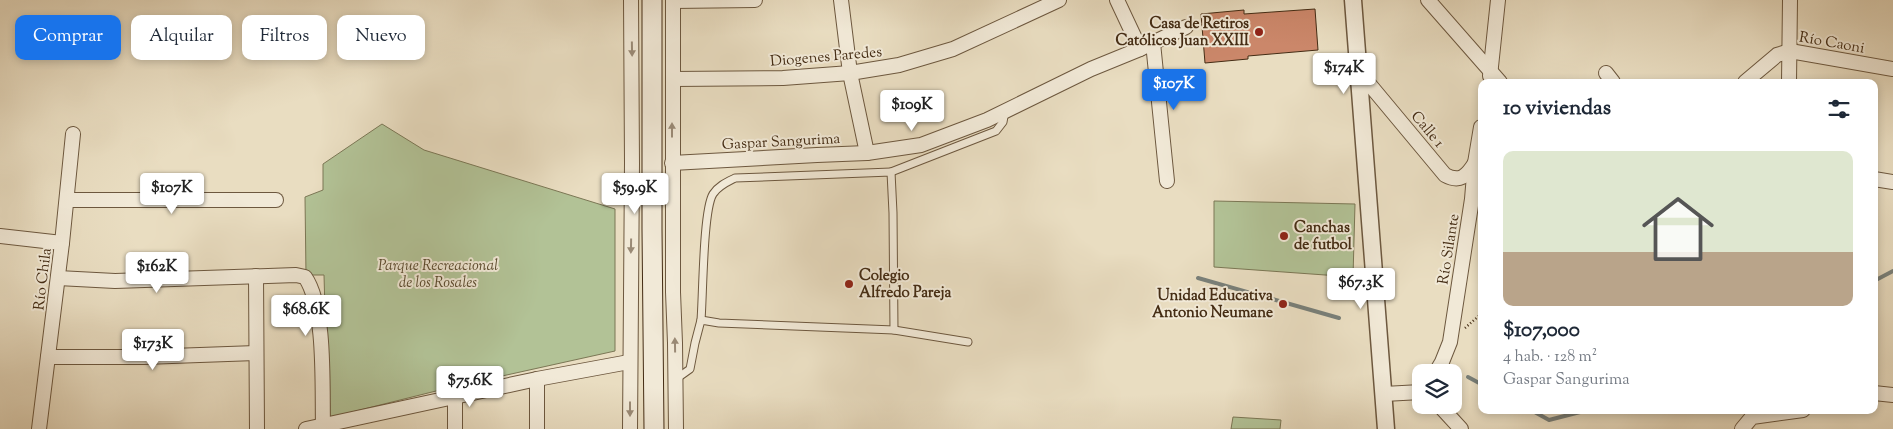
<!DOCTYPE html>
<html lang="es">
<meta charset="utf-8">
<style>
:root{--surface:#fff;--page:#f2f2f3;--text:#1f2937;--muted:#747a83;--line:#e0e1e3;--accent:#1a73e8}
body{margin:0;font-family:"Sorts Mill Goudy",serif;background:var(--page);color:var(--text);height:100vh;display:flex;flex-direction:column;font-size:19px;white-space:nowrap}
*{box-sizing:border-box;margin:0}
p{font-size:16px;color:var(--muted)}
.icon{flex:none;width:28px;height:28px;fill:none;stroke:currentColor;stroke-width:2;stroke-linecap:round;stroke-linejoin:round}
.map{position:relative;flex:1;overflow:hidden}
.drawer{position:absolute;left:1478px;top:79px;width:400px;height:335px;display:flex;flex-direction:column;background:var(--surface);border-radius:10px;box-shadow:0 2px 8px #0003}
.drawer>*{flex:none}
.guide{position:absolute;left:15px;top:15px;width:475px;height:45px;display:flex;gap:10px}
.tools{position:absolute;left:1412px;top:364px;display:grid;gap:10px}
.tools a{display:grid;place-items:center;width:50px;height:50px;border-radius:10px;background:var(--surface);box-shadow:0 2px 8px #0003;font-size:25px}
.price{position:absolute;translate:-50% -42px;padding:0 11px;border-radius:5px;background:#fff;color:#222;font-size:16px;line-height:32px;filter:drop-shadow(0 1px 2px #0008)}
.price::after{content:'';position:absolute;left:50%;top:30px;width:15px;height:11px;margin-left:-8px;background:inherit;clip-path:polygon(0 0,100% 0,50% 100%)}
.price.active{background:var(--accent);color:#fff}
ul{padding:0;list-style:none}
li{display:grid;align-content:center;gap:10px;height:265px;padding:0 25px}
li+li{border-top:1px solid var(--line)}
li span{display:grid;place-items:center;height:155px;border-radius:10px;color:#555}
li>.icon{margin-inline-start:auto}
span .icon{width:90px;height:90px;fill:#fffc;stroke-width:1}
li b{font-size:21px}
h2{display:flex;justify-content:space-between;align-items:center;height:60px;padding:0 25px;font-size:21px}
.tag{padding:0 18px;border-radius:10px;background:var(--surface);box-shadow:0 2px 8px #0003;font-size:18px;line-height:45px}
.tag.active{background:var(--accent);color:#fff}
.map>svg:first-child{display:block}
.green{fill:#b2c296;stroke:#7b7755}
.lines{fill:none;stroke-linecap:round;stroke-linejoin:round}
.stream{stroke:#79807a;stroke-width:4}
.building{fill:#cb876a;stroke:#442c14}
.service-casing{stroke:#6d583f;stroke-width:9}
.minor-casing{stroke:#6d583f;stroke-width:16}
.tertiary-casing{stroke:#6d583f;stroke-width:19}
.secondary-casing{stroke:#442c14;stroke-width:21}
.path{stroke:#442c14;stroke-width:2.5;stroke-dasharray:1 2.5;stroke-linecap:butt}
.service{stroke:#f1e9d7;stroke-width:7}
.minor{stroke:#f1e9d7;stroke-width:14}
.tertiary{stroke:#f1e9d7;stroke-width:16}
.secondary{stroke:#f1e9d7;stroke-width:19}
.oneway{fill:#9a8a76}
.poi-dot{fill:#8f2418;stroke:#f1e9d7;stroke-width:2}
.labels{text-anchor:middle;stroke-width:4;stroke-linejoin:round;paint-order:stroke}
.poi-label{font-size:15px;font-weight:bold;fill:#442c14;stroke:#f1e9d7;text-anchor:end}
.street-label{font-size:15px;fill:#442c14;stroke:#f1e9d7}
.park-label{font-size:15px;font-style:italic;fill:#5a4a2e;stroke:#f1e9d7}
</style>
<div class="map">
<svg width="1893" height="429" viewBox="0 0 1893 429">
<rect width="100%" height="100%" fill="#e9ddc1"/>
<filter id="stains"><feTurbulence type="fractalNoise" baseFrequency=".004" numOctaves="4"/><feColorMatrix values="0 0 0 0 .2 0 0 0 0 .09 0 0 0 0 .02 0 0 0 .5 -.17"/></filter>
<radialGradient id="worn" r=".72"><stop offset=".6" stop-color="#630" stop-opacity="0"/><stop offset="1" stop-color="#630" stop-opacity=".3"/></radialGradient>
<g class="green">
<path d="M382 124 424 150 615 209V351L448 388 328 418 324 275H306L305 197 323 190V164Z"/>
<path d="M1214 201 1355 204 1353 277 1214 267Z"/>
<path d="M1233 417 1281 420 1280 429H1231Z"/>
</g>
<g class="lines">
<g class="stream">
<path d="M1198 278 1339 318"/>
<path d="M1874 281 1893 271"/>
<path d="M1468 377 1481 384"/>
<path d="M1531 410 1549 420 1588 410"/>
</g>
</g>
<path class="building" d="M1315 9 1318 50 1248 56V59L1205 63 1201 14 1244 10V14Z"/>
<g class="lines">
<defs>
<g id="service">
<path d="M891 172 996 131 1003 122 1005 111"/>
<path d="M701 320C703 296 703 210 713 194 718 186 727 182 735 178L891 172 893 213 894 330"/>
<path d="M676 379 690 369 695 343 701 320 719 323 894 330 968 342"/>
</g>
<g id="minor">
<path d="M673 0V292L675 343 676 429"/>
<path d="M841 0 850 73 867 153"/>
<path d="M1117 0 1140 49 1186 27"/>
<path d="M1428 0 1500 82"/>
<path d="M673 1 755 0"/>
<path d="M1153 43 1167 181"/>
<path d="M1606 73 1613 82"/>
<path d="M1490 76 1498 0"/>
<path d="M673 79 783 78 850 73 899 65 953 49 1059 0"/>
<path d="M1358 82H1365L1370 85 1445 175C1460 183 1467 176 1475 163"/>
<path d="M1745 82 1777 55 1790 51 1893 69"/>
<path d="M1789 82 1790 0"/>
<path d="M672 163 817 155 867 153 921 145 987 120 1091 69 1140 49"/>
<path d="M1874 179 1893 182"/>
<path d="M67 200H276"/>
<path d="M0 236 62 243"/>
<path d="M256 276 257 429"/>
<path d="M58 278 115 281 296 275 305 277C326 307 322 388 323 425"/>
<path d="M48 357H144L256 353"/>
<path d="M1436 372 1442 362 1450 342 1472 199 1475 163 1481 127"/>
<path d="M1874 393 1893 395"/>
<path d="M1384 394 1421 392"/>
<path d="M1439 405 1461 429"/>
<path d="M39 429 62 243 73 134"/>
<path d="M306 429 537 379 629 362"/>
<path d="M455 429V397"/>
<path d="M537 429V379"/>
<path d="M630 429 632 163 631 0"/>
<path d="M1742 429 1752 417 1803 410"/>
</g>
<path id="tertiary" d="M1353 0 1386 429"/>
<path id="secondary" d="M652 0V229L654 429"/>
</defs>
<use href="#service" class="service-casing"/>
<use href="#minor" class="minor-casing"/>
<use href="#tertiary" class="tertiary-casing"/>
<use href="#secondary" class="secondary-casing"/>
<path class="path" d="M1465 328 1481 314"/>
<use href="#service" class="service"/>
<use href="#minor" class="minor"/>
<use href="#tertiary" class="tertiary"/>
<use href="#secondary" class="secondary"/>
</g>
<defs><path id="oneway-solid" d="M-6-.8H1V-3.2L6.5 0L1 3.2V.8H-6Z" transform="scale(1.25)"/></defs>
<g class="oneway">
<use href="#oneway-solid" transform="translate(632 49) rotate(89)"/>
<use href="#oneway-solid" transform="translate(672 130) rotate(-90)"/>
<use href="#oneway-solid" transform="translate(631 246) rotate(91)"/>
<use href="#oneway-solid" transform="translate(675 345) rotate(-91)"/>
<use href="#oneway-solid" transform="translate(630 409) rotate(90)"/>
</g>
<g class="poi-dot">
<circle cx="1259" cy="32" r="5"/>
<circle cx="1284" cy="236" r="5"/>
<circle cx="849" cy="284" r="5"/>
<circle cx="1283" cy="304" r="5"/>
</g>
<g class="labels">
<g class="poi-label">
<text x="1249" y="28">Casa de Retiros<tspan x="1249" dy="17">Católicos Juan XXIII</tspan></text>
<text x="1294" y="232" text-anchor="start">Canchas<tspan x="1294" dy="17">de futbol</tspan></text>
<text x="859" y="280" text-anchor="start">Colegio<tspan x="859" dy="17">Alfredo Pareja</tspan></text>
<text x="1273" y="300">Unidad Educativa<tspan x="1273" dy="17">Antonio Neumane</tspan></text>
</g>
<g class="street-label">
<text transform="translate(1832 42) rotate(10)" y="5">Río Caoni</text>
<text transform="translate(826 56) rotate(-5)" y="5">Diogenes Paredes</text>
<text transform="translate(1428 129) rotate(50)" y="5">Calle 1</text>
<text transform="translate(781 141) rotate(-3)" y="5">Gaspar Sangurima</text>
<text transform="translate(1448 249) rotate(-81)" y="5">Río Silante</text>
<text transform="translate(42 279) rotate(-83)" y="5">Río Chila</text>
</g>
<g class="park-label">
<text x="438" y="270">Parque Recreacional<tspan x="438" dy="17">de los Rosales</tspan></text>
</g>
</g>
<rect width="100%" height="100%" filter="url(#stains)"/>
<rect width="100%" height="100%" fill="url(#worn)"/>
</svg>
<div class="tools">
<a><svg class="icon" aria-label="layers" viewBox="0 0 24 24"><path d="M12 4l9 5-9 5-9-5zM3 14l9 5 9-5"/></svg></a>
</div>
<b class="price" style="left:1344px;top:95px">$174K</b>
<b class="price active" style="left:1174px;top:111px">$107K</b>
<b class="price" style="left:912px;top:132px">$109K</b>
<b class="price" style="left:172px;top:215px">$107K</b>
<b class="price" style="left:635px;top:215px">$59.9K</b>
<b class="price" style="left:157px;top:294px">$162K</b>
<b class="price" style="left:1361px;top:310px">$67.3K</b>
<b class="price" style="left:306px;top:337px">$68.6K</b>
<b class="price" style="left:153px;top:371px">$173K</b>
<b class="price" style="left:470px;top:408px">$75.6K</b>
<div class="guide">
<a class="tag active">Comprar</a>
<a class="tag">Alquilar</a>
<a class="tag">Filtros</a>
<a class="tag">Nuevo</a>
</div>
<section class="drawer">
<h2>10 viviendas<svg class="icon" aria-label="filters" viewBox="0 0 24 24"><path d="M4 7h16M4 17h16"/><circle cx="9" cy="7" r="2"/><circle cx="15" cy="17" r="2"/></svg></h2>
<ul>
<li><span style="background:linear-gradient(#dfe7d0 65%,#b9a48a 0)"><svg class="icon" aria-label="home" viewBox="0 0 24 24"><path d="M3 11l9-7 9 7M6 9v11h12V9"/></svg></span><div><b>$107,000</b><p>4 hab. · 128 m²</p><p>Gaspar Sangurima</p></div></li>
</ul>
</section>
</div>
